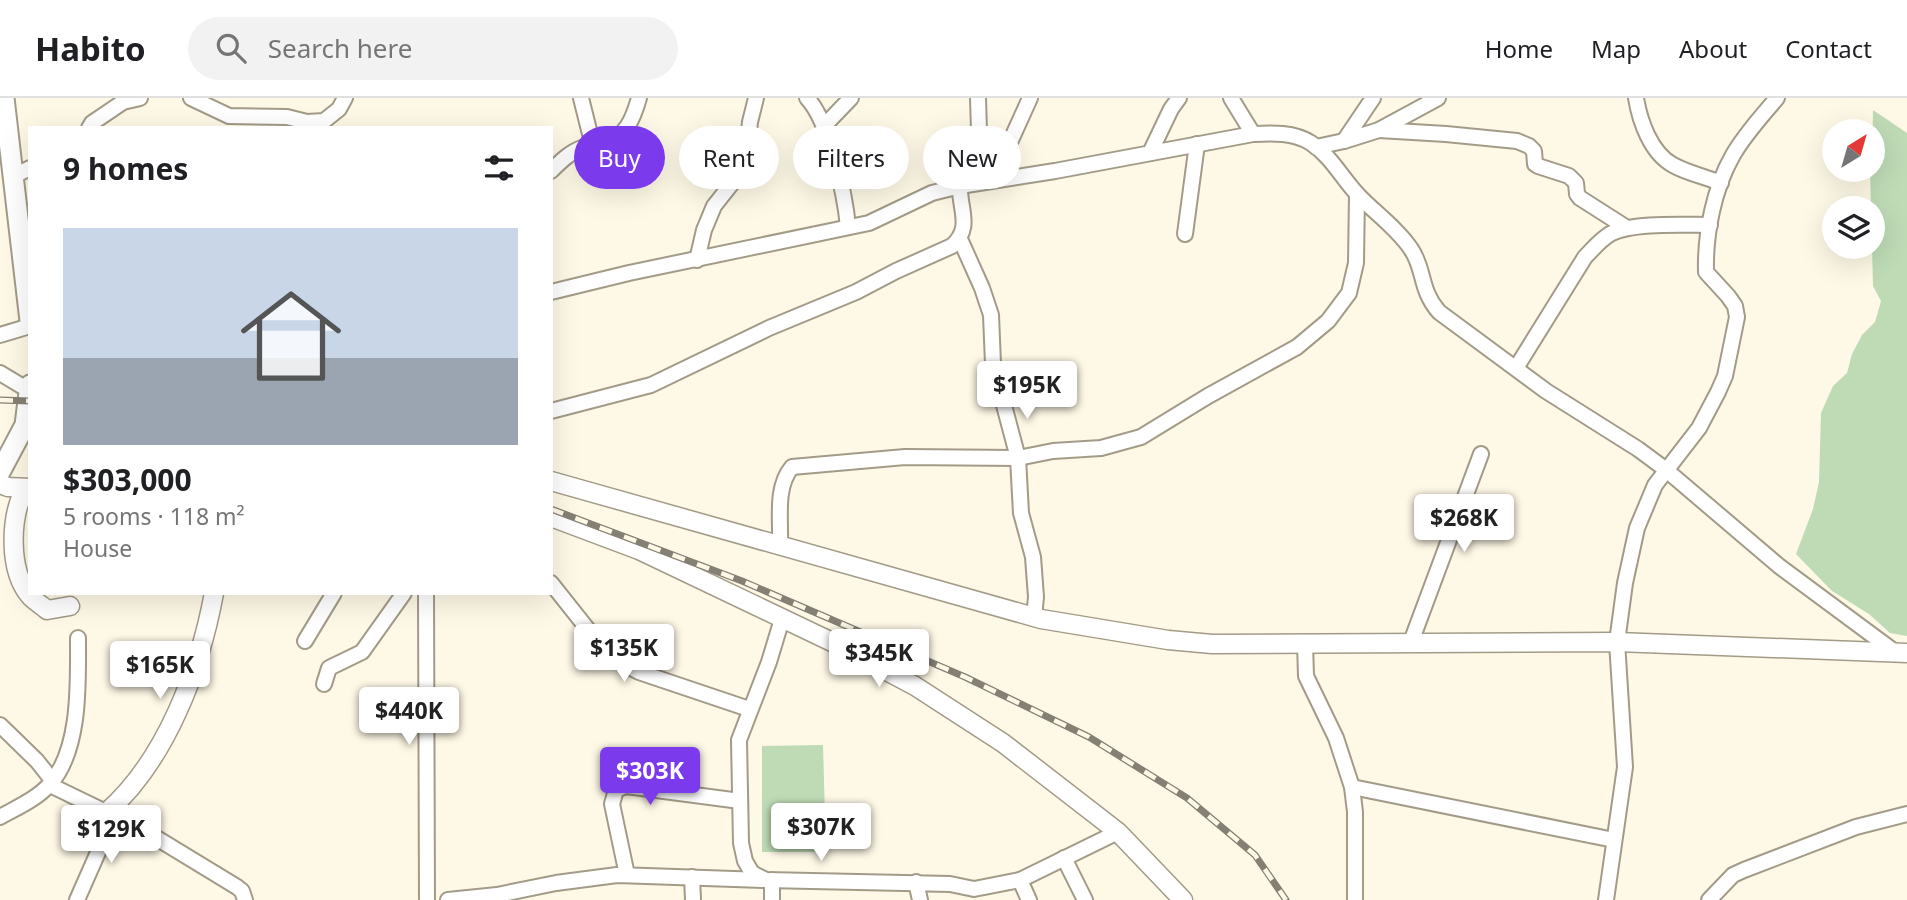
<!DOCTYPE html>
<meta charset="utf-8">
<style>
:root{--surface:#fff;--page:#f2f2f2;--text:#202124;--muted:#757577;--line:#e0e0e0;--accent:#7c3aed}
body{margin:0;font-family:"Noto Sans",sans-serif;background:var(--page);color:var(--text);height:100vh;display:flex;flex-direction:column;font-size:26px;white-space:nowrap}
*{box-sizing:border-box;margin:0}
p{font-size:23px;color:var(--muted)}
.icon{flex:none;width:38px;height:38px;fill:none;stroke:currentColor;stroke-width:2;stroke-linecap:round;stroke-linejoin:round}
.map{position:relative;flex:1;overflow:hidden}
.drawer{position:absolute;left:28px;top:28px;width:525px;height:469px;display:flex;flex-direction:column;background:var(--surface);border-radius:0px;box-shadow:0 7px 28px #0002}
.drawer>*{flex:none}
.banner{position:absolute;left:574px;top:28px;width:665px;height:63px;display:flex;gap:14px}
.needle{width:46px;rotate:37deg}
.tools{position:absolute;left:1822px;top:21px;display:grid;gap:14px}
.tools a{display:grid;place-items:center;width:63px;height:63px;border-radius:50%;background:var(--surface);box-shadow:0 7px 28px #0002;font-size:35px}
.price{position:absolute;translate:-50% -60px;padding:0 16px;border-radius:7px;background:#fff;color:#222;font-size:23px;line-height:46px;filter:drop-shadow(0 2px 4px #0008)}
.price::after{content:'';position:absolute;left:50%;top:42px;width:21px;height:16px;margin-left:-10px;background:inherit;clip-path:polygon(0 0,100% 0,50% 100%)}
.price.active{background:var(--accent);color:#fff}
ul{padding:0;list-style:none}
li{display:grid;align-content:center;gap:14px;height:371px;padding:0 35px}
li+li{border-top:2px solid var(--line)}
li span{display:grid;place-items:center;height:217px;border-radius:0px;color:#555}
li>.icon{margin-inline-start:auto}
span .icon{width:126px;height:126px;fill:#fffc;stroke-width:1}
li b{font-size:30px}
h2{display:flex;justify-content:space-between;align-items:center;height:84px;padding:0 35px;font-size:30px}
.pill{padding:0 24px;border-radius:32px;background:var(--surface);box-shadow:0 7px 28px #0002;font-size:24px;line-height:63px}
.pill.active{background:var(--accent);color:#fff}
header{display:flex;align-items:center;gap:42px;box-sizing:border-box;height:98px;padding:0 35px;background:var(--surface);border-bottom:2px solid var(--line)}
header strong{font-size:33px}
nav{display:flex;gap:38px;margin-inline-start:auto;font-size:24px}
.search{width:490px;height:63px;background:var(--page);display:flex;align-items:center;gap:18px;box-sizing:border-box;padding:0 24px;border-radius:38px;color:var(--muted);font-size:26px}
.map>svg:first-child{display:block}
.green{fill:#bedbb6}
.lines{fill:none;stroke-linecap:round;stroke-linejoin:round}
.minor-casing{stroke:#a29b87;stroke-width:18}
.tertiary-casing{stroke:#a29b87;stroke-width:21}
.secondary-casing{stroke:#a29b87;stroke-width:23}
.minor{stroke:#fff;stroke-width:14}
.tertiary{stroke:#fff;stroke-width:18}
.secondary{stroke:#fff;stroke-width:19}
.rail-casing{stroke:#858074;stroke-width:7}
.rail{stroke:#fef8e6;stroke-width:4.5;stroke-dasharray:13;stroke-linecap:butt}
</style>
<header>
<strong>Habito</strong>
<div class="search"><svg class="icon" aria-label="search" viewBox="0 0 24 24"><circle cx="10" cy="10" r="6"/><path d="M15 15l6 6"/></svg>Search here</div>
<nav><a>Home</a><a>Map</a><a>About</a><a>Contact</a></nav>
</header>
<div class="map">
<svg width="1907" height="802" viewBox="0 0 1907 802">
<rect width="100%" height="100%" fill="#fef8e6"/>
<g class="green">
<path d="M1873 12 1907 35V538L1890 535 1869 516 1832 493 1796 456 1813 411 1819 384 1821 315 1833 288 1847 275 1852 256 1862 237 1875 224 1881 203 1873 188 1870 72H1872Z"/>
<path d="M823 647 826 754H762V648Z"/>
</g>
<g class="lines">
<defs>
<g id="minor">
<path d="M191 0 229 18 287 19 307 24 324 23 339 11 345 0"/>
<path d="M581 0 593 48"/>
<path d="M807 0C829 23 845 96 848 129"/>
<path d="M978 0 979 33 987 62 986 81"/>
<path d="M1231 0 1253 36"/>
<path d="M1636 0C1640 24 1651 55 1673 67 1687 75 1706 79 1721 85"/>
<path d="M825 27 851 0"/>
<path d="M89 30 92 25 123 4 140 0"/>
<path d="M1379 32 1446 36 1517 43 1529 48 1534 53 1535 66 1538 68 1569 78 1576 85 1577 96 1580 100 1627 130"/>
<path d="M1344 43 1373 0"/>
<path d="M1316 49 1344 43 1379 32 1438 0"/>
<path d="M1150 55 1171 11 1179 0"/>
<path d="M551 73C560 64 570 54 582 50 589 47 597 47 604 45 626 39 633 21 639 0"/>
<path d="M12 79 30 70"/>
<path d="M986 83 1006 53 1030 0"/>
<path d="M1185 136 1197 46"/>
<path d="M960 141 982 190 991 217 993 266 1018 360 1021 415 1033 459 1036 499 1034 519"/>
<path d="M697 162 704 132 714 108 745 69 750 24 756 0"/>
<path d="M551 194 629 175 869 125 932 95 960 88 1055 73 1253 36C1272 35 1294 34 1311 45 1331 58 1342 80 1358 97 1375 115 1397 130 1411 151 1425 171 1419 191 1439 214L1546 293 1638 351 1665 371 1779 468 1895 554"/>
<path d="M0 237 30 228"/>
<path d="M1516 270 1585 159C1593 151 1600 142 1610 136 1631 124 1685 127 1710 127"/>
<path d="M0 275 30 293"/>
<path d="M551 313 651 287 769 230 856 194 896 173 952 148C973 129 959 111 960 88"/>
<path d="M780 446C781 421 775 389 792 369L905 359 1018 360 1053 353 1101 350 1141 339 1208 298 1297 249 1328 223 1349 195 1356 165 1357 96"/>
<path d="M551 485 601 548 618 563 639 574 749 611"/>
<path d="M426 495 427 802"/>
<path d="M782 521 769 564 739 642 741 745 745 763 752 775 766 782 950 786 974 791 1020 782 1118 734"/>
<path d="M305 543 334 495"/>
<path d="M1411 544 1481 356"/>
<path d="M1305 545 1306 578 1336 640 1352 689 1355 714V802"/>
<path d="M324 586 329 570 362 554 404 495"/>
<path d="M0 627 37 663 52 682"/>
<path d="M50 687 145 733 237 789 242 793 245 802"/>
<path d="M1352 689 1614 742"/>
<path d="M0 719C16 710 37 701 50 686 81 651 78 584 78 540"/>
<path d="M1064 760 1085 802"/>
<path d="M627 777 612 706 616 692 626 688 740 703"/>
<path d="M692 779 693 802"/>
<path d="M1020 782 1029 802"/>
<path d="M916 784 920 802"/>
<path d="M77 802 114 718"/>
<path d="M448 802 497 797 556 785 617 777 763 782"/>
<path d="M772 802V782"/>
<path d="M1606 802 1625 669 1617 544 1625 485 1637 430 1655 387 1699 330 1718 294 1725 278 1737 219 1735 208 1728 198 1706 174C1705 135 1714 90 1733 57 1745 36 1762 18 1777 0"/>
<path d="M1709 802 1733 777 1744 772 1856 729 1907 716"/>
</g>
<g id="tertiary">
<path d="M551 383 1041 521 1168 542 1212 546 1617 544 1907 555"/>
<path d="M0 386 8 389 30 390"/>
<path d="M25 391C10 419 8 472 30 498 34 503 42 507 47 512L70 508"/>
<path d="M551 419 639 452 832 544 915 588 1003 645 1118 734 1183 802"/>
<path d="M107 714C166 662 200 571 214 495"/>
</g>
<g id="secondary">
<path d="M4 0 30 223"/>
<path d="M0 374 25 327 30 287"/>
</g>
</defs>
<use href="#minor" class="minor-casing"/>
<use href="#tertiary" class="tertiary-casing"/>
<use href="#secondary" class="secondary-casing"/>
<use href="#minor" class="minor"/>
<use href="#tertiary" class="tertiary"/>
<use href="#secondary" class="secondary"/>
<defs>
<g id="rail">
<path d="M0 302 30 303"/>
<path d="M551 411 742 483 965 579 1089 639 1187 700 1255 757 1286 802"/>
</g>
</defs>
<use href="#rail" class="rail-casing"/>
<use href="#rail" class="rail"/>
</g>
</svg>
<div class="tools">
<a><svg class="needle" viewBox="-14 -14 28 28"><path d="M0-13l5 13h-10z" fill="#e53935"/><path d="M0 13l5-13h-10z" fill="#757577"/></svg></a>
<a><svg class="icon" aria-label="layers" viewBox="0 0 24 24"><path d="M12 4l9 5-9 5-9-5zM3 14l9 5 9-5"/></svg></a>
</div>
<b class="price" style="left:1027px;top:323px">$195K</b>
<b class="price" style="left:1464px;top:456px">$268K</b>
<b class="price" style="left:624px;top:586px">$135K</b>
<b class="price" style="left:879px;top:591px">$345K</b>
<b class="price" style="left:160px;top:603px">$165K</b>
<b class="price" style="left:409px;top:649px">$440K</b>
<b class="price active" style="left:650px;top:709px">$303K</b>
<b class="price" style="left:821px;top:765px">$307K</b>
<b class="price" style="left:111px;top:767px">$129K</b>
<div class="banner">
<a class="pill active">Buy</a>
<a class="pill">Rent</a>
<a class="pill">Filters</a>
<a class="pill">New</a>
</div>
<section class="drawer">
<h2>9 homes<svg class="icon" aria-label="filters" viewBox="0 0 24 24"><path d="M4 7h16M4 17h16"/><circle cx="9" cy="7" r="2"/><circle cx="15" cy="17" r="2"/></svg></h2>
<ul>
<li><span style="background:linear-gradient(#c9d6e8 60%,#9aa5b1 0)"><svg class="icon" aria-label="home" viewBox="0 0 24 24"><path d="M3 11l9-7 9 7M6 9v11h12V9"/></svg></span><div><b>$303,000</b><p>5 rooms · 118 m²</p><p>House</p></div></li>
</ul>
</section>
</div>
